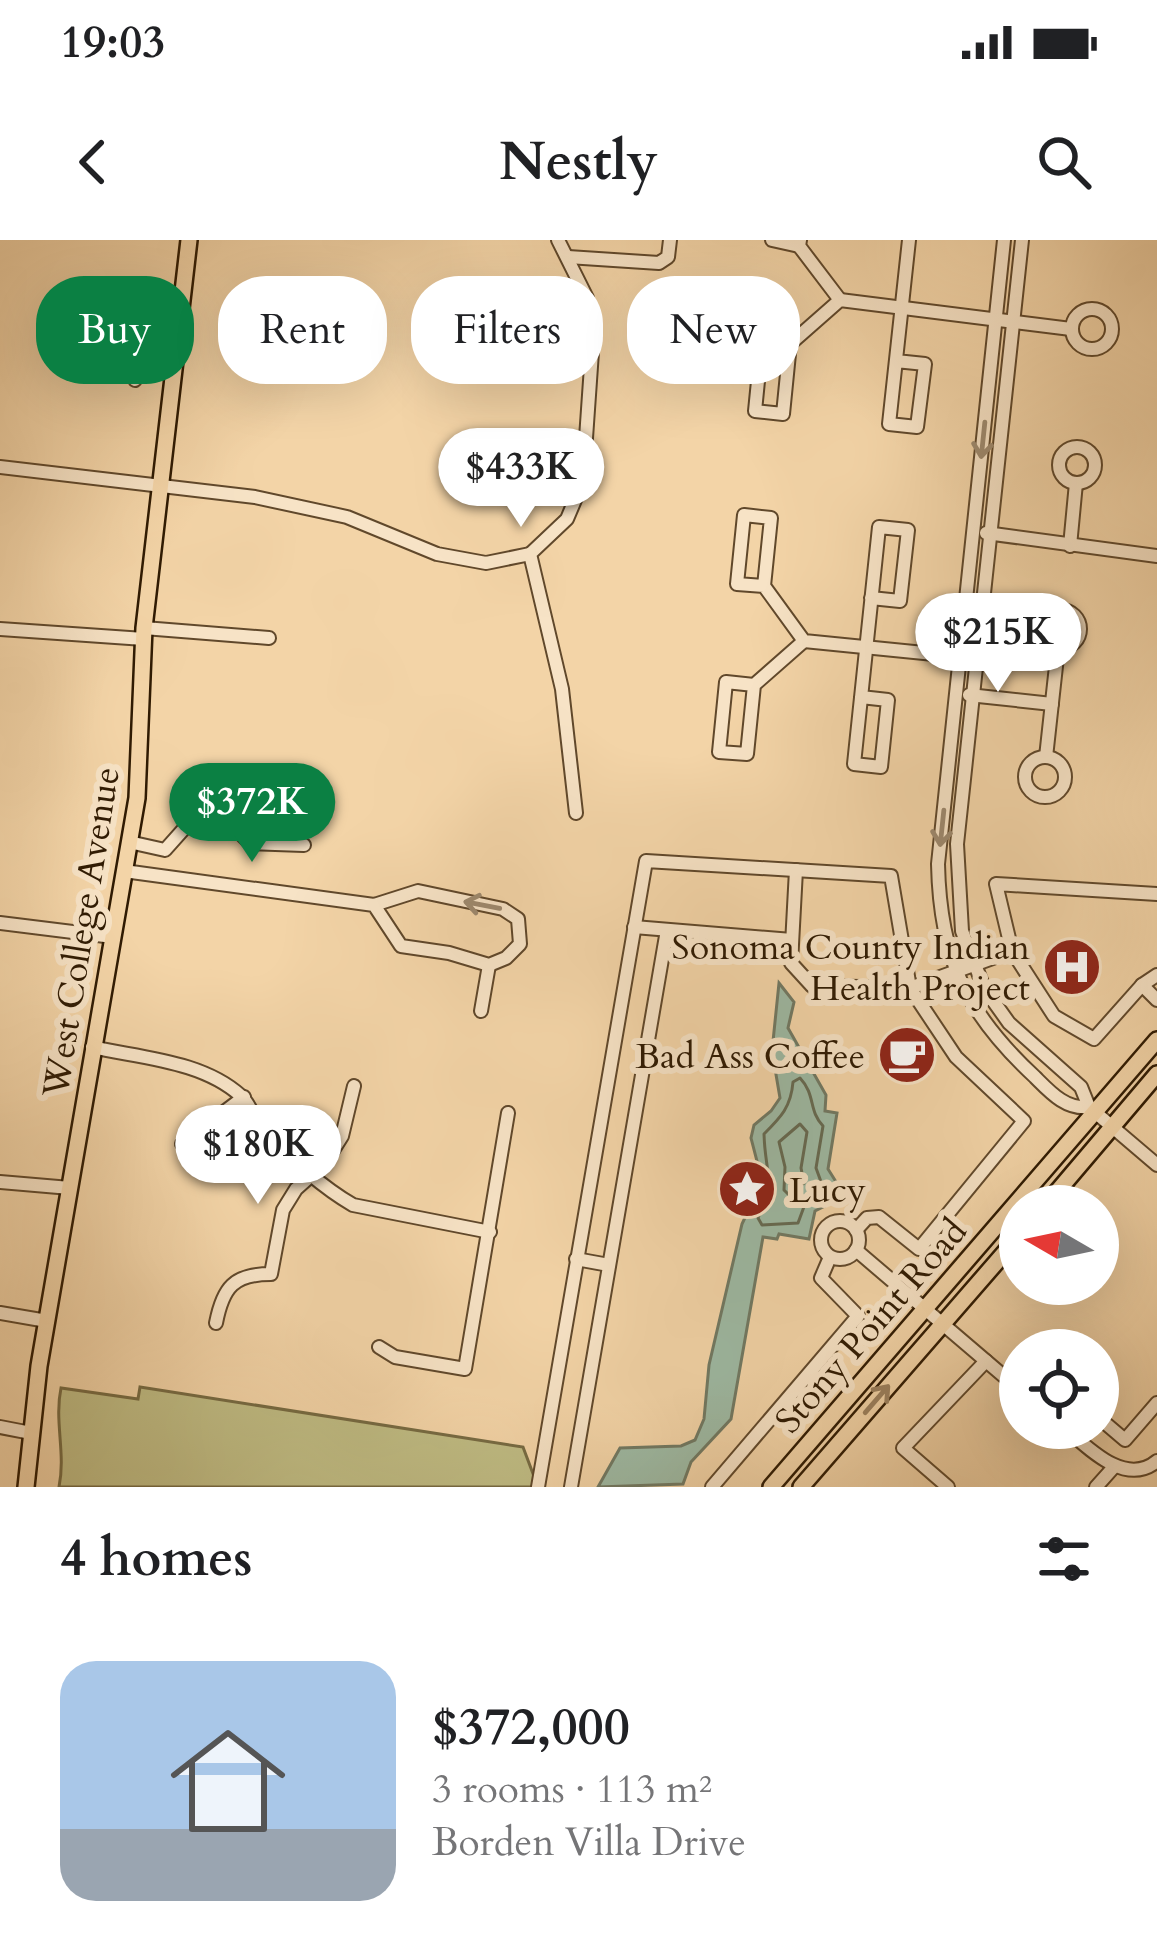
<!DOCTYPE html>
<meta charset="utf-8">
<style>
:root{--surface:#fff;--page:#f6f6f6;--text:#202124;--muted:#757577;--accent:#0b8043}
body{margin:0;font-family:Cardo,serif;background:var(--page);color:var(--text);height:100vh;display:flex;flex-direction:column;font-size:45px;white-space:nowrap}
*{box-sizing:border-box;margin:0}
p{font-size:39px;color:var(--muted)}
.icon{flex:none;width:66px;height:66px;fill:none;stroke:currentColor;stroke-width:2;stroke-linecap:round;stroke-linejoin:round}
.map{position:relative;height:1247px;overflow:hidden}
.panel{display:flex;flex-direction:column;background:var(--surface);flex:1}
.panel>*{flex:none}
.top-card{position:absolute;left:36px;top:36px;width:1086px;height:108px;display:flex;gap:24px}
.needle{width:78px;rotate:279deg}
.controls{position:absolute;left:999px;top:945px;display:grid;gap:24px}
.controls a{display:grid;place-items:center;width:120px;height:120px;border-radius:50%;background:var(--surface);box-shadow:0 12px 48px #0002;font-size:60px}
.price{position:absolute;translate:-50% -102px;padding:0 27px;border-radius:42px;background:#fff;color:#222;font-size:39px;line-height:78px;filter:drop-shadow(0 3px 6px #0008)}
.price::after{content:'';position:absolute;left:50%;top:72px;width:36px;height:27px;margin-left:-18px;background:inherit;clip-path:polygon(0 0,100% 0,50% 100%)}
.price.on{background:var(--accent);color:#fff}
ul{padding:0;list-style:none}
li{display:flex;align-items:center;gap:36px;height:300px;padding:0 60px}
li span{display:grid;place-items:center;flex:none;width:336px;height:240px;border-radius:36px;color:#555}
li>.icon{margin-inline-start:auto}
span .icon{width:144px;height:144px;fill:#fffc;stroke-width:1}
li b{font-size:51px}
h2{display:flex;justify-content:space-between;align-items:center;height:144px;padding:0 60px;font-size:51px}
.tag{padding:0 42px;border-radius:48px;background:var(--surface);box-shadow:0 12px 48px #0002;font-size:42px;line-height:108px}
.tag.on{background:var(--accent);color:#fff}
.status{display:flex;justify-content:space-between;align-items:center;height:84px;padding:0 60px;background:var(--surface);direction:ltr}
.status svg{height:33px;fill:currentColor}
header{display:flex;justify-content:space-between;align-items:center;height:156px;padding:0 60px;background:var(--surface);font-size:54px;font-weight:600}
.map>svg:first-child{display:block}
.green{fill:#bfbc84;stroke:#776b43;stroke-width:3}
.water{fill:#9db9a3;stroke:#717963;stroke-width:3}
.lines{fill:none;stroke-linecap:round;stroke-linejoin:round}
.shore{stroke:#666a52;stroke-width:3}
.minor-casing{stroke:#60482b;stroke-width:16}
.major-casing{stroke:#2f1a02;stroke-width:20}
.minor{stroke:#f7e3c6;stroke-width:12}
.major{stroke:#f3d4a7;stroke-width:15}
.oneway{stroke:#9d896e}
.oneway2{stroke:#9b805d}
.labels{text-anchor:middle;stroke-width:12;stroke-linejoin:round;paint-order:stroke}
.street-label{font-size:36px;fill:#2f1a02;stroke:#f7e3c6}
.poi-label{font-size:36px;fill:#2f1a02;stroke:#f7e3c6;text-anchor:end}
</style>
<div class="status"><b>19:03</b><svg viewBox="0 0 49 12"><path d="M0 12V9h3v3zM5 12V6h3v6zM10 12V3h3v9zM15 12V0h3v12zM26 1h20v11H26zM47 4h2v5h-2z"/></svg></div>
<header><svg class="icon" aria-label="back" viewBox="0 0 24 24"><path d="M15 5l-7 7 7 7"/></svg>Nestly<svg class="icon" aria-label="search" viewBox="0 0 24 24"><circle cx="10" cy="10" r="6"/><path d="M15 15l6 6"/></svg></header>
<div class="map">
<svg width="1157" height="1247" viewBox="0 0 1157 1247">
<rect width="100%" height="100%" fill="#f3d4a7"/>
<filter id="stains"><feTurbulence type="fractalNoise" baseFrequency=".00167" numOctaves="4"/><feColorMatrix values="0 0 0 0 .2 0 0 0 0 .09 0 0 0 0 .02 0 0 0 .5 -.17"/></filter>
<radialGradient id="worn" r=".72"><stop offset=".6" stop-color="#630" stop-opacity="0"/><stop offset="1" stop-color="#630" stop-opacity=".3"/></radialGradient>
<path class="green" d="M140 1147 523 1207 538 1247H59C66 1213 54 1181 61 1148L138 1159Z"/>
<path class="water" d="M779 743 794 762 788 788 826 855 825 871 837 873 828 929 838 945 835 961 815 971 809 999 779 994 777 999 763 997 731 1179 691 1222 683 1244 598 1247 620 1208 681 1206 695 1200 704 1179 709 1125 742 984 757 952 759 929 751 898 754 885 771 871 780 858 772 811Z"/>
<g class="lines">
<g class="shore">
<path d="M800 838C816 855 808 870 823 886L816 928 824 950 805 964 798 983 762 985 758 978C776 938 765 933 764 894 781 877 791 867 793 842Z"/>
<path d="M800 884 807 892 801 928 804 943 789 955 784 950 785 927 779 902Z"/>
</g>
<defs>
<g id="minor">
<path d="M558 0 587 58 592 112 583 241 567 279 530 314 562 449 576 573"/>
<path d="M772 0 799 6"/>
<path d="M800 0 799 6 840 60"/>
<path d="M1004 0 938 624C940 719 966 773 1035 837 1050 852 1066 870 1089 867"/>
<path d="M1022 0 957 604 962 691 984 748 1009 783 1081 847 1089 867 1157 925"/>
<path d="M568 17 659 23 668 17 670 0"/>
<circle cx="1092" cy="89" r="20"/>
<path d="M790 104 762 101 755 171 783 174 790 104 840 60 1071 89"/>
<path d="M896 121 925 124 917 187 889 184 909 0"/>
<path d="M88 134 97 126 130 130 135 140"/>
<circle cx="1077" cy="225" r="18"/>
<path d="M0 227 255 257 347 277 437 314 486 323 530 314"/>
<path d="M986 293 1157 316"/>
<path d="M1070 306 1076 243"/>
<path d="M764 346 737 344 744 275 771 278 764 346 804 401 964 417"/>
<circle cx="1061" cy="389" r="19"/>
<path d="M144 388 269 398"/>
<path d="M0 389 144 399"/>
<path d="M754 445 726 442 719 512 747 514 754 445 804 401"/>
<path d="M969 455 1052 464"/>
<path d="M861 457 888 460 881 527 854 524 879 287 908 290 900 361 871 358"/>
<path d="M1046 517 1058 408"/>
<circle cx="1045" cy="537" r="20"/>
<path d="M129 602 165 610 190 582 232 585 250 603 304 605"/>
<path d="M796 630 791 723 812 746 910 748 1012 711 1054 776 1094 799 1142 745 1157 735"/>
<path d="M124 631 374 665 418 651 503 669 518 679 520 704 506 718 489 725 449 713 401 706 374 665"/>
<path d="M0 683 113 697"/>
<path d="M634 687 792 700"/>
<path d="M1012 711 996 644 1157 654"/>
<path d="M1142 745 1157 760"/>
<path d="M481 771 489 725"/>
<path d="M92 807C141 818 203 821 241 856 250 864 253 877 261 887 287 915 320 946 353 965L490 992"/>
<path d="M182 904 244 857"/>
<path d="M0 942 70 948"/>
<circle cx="840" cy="1000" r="19"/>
<path d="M856 1010 1020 1150"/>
<path d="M576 1019 609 1025"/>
<path d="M0 1073 47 1081"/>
<path d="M216 1083C223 1047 234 1034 271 1034L283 970 296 949 325 923 342 896 354 846"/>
<path d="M379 1107 395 1117 465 1129 508 873"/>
<path d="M1098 1177 1125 1200 1157 1163"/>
<path d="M0 1187 31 1193"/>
<path d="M1065 1188C1089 1209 1126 1247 1157 1221"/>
<path d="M538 1247 646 621 891 636 910 748 956 817 1024 881 919 1009 879 977 867 978 856 990"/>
<path d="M571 1247 667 690"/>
<path d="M712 1247 858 1076 821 1038 830 1017"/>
<path d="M948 1247 903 1208 986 1121"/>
<path d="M1096 1247 1113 1228"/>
</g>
<g id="major">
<path d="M1045 966 1157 834"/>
<path d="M26 1247 39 1126 137 558 144 388 189 0"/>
<path d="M771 1247 1157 800"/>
<path d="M801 1247 1020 995"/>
</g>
</defs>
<use href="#minor" class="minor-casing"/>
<use href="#major" class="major-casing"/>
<use href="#minor" class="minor"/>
<use href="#major" class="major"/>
</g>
<defs><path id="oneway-shaft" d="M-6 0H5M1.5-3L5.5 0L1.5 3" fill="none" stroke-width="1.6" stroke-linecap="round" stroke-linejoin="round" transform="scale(3)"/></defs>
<g class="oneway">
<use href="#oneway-shaft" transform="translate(983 200) rotate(96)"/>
<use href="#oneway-shaft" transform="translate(942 588) rotate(96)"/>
<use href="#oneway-shaft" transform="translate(482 665) rotate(-169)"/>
</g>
<use class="oneway2" href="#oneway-shaft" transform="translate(877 1159) rotate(-49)"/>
<defs>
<symbol id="hospital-disc" viewBox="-11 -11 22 22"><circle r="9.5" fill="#8f2418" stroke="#f7e3c6"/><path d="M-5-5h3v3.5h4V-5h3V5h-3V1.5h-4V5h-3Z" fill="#fff"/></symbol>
<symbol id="cafe-disc" viewBox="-11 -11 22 22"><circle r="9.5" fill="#8f2418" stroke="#f7e3c6"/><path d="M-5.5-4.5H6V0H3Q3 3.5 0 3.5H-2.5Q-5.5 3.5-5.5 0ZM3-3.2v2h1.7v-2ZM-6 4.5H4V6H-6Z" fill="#fff"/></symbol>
<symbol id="sight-disc" viewBox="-11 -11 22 22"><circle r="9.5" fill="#8f2418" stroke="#f7e3c6"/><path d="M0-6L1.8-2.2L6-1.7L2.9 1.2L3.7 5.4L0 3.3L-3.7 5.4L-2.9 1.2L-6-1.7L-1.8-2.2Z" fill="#fff"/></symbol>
</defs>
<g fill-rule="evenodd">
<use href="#hospital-disc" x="1039" y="694" width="66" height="66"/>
<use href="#cafe-disc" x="874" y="782" width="66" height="66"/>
<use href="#sight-disc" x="714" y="916" width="66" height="66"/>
</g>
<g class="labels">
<g class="street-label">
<text transform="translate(80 692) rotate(-81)" y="13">West College Avenue</text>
<text transform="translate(870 1085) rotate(-49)" y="13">Stony Point Road</text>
</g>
<g class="poi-label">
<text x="1030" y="719">Sonoma County Indian<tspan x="1030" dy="41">Health Project</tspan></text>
<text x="865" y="828">Bad Ass Coffee</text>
<text x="789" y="962" text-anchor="start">Lucy</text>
</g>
</g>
<rect width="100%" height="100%" filter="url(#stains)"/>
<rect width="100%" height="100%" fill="url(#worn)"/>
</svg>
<div class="controls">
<a><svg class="needle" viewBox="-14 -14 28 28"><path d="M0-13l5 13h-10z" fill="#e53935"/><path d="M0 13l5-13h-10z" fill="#757577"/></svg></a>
<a><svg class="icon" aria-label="locate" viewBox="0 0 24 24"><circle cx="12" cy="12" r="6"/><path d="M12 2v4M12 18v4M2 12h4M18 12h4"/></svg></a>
</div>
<b class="price" style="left:521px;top:290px">$433K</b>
<b class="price" style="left:998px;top:455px">$215K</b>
<b class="price on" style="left:252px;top:625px">$372K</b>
<b class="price" style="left:258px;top:967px">$180K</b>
<div class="top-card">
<a class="tag on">Buy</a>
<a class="tag">Rent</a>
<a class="tag">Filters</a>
<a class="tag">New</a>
</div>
</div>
<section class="panel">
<h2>4 homes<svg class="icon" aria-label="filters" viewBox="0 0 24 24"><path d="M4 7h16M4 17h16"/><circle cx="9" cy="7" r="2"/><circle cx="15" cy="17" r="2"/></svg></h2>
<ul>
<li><span style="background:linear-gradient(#a9c7e8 70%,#9aa5b1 0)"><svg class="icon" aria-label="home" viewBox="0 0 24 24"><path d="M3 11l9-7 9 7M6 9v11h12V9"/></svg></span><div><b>$372,000</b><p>3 rooms · 113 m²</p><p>Borden Villa Drive</p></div></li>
</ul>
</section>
